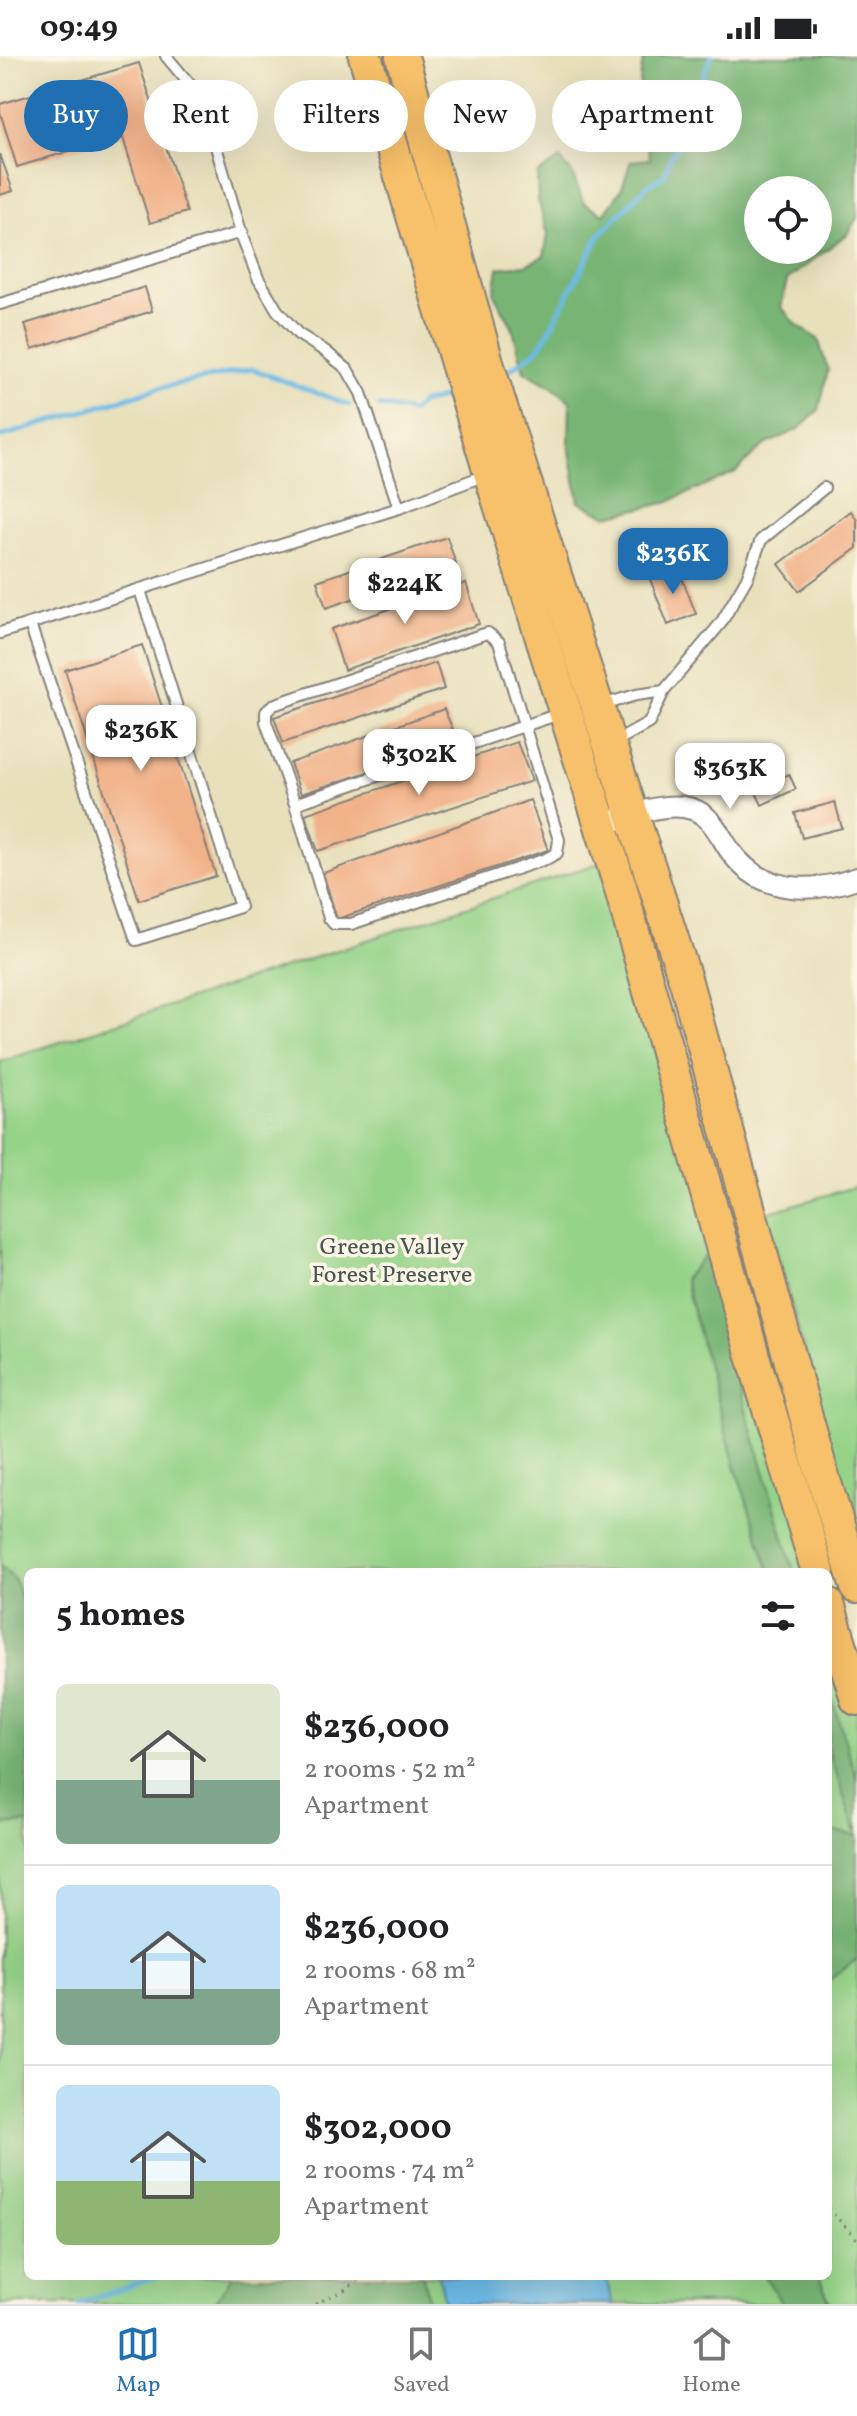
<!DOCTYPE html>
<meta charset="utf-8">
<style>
:root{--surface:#fff;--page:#f2f2f2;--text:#202124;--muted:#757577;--line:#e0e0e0;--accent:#1f6fb2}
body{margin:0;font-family:Vollkorn,serif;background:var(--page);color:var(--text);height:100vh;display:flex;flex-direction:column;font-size:30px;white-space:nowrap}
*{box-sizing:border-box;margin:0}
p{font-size:26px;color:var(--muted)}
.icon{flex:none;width:44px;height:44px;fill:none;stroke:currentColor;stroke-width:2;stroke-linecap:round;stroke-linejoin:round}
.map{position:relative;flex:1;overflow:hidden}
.panel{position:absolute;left:24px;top:1512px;width:808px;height:712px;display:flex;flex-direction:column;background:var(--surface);border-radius:12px;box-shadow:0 8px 32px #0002}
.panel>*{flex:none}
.hud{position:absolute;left:24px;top:24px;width:810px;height:72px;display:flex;gap:16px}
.fabs{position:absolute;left:744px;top:120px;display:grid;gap:16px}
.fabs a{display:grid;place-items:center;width:88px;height:88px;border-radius:50%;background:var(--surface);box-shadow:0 8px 32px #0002;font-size:40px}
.price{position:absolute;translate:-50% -68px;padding:0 18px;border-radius:16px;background:#fff;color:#222;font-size:26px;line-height:52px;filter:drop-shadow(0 2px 4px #0008)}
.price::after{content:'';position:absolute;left:50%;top:48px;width:24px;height:18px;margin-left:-12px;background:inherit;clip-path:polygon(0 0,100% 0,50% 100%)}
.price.selected{background:var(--accent);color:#fff}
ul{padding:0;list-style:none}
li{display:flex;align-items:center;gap:24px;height:200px;padding:0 32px}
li+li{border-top:2px solid var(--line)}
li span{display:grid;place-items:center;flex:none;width:224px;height:160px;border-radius:12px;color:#555}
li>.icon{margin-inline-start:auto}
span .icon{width:96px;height:96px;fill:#fffc;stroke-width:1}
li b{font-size:34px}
h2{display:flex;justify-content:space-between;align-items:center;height:96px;padding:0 32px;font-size:34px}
.pill{padding:0 28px;border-radius:36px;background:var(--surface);box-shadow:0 8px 32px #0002;font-size:28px;line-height:72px}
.pill.selected{background:var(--accent);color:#fff}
.status{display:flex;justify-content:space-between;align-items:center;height:56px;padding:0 40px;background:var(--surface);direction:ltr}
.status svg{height:22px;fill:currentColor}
.tabs{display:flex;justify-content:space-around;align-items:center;height:112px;border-top:2px solid var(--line);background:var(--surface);font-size:22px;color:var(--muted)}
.tabs a{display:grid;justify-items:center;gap:4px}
.tabs .selected{color:var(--accent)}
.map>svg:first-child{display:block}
.green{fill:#95d388;stroke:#5c7a62;stroke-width:2}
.forest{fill:#78b574;stroke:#4d6c58;stroke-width:2;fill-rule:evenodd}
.water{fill:#6cbae6;stroke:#476e90;stroke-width:2}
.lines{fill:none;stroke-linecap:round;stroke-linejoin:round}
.stream{stroke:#6cbae6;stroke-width:5}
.building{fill:#f2b289}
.service-casing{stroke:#85817b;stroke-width:14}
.minor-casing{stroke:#85817b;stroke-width:24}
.primary-casing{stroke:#85817b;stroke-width:36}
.path{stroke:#85817b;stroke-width:3;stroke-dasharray:2 6;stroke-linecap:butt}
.service{stroke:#fff;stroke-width:10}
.minor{stroke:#fff;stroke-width:20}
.primary{stroke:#f7c06b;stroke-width:32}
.labels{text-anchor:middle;stroke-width:7;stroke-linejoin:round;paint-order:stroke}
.park-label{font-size:24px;fill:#445752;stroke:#fcf5e5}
</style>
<div class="status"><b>09:49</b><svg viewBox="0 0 49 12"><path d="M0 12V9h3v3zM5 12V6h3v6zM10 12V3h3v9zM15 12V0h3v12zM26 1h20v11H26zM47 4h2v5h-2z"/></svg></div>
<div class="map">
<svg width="857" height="2248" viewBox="0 0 857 2248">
<rect width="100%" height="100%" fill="#fcf5e5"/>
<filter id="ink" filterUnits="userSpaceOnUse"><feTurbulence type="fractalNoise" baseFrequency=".0125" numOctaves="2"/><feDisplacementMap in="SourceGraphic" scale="16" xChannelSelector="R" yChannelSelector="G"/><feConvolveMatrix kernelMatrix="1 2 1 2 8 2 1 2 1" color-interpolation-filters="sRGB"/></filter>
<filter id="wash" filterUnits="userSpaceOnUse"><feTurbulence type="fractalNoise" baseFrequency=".006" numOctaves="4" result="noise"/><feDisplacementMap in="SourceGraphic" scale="32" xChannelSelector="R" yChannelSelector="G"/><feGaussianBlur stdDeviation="1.8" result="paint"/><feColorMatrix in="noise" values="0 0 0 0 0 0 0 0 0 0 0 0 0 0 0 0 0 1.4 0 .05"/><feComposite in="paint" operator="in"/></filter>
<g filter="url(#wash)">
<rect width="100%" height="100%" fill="#e8e0bb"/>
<g class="green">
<path d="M599 807 815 1516H28V2220H828V1560L857 1655V2248H0V1006Z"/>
<path d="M857 1130V1487L766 1157Z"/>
</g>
<g class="forest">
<path d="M645 0H857V162L847 178 787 224 781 251 797 269 818 283 828 314 819 354 799 373 763 390 736 416 665 447 607 460 579 446 569 390 570 345 552 331 524 315 512 270 494 238 498 212 526 209 544 200 548 179 538 144 537 118 560 103 572 117 584 147 604 158 621 134 631 105 650 103C645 70 633 32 645 0ZM818 134V194H758V134Z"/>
<path d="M705 1199 728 1293 794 1516H770L736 1413 684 1223Z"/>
<path d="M0 1509 13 1522 28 1558V1767L3 1769 0 1781Z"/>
<path d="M828 1629 857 1724V1903L828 1925V1774L857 1780 828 1693Z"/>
<path d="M232 2220H423L429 2248H214Z"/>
<path d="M765 2220H818L831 2248H782Z"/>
</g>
<path class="water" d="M439 2220H600L607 2226 613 2248H445Z"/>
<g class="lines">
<g class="stream">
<path d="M505 317 536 295 546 281 599 180 648 129 664 120 671 100 692 71 705 14 712 0"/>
<path d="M379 350 412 356"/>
<path d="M412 356 422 347 455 339"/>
<path d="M0 381 159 332 252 313 349 349"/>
<path d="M79 2248 160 2220"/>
</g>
</g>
<g id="blocks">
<g class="building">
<path d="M139 7 187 156 150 167 122 79 17 111 0 56V48Z"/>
<path d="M0 98 13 135 0 139Z"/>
<path d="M145 231 152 255 32 293 25 268Z"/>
<path d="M851 455 857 464V492L799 535 779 508Z"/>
<path d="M447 481 456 508 326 552 317 525Z"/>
<path d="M678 512 696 558 668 569 650 523Z"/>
<path d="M466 527 479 568 344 614 331 573Z"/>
<path d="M142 589 216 820 139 844 65 614Z"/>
<path d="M436 607 444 633 283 687 274 661Z"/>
<path d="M444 653 458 686 301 738 290 707Z"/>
<path d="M517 686 532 725 318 795 305 758Z"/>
<path d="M771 707 779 723 789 718 796 733 762 749 747 718Z"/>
<path d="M530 744 548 794 337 863 323 817Z"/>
<path d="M835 746 842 772 802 782 795 757Z"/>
</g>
</g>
</g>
<g filter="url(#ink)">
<use href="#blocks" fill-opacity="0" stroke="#85817b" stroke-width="2"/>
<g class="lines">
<defs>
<g id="service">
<path d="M166 0 202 43 243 183 258 222 277 254 298 278 325 295 347 313 361 337 399 452"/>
<path d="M0 248 242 176"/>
<path d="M30 568 136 884 240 851 140 534"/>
<path d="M0 577 399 452 488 418"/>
<path d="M664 635 721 567 747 522 761 484 824 432"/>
<path d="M602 649 636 639 664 635 649 667 613 687"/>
<path d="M295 748 329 862 334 868H351L546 803 557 797 559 784 499 586 488 577 481 579 273 649 266 656V666L295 748C384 718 473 687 562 657"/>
</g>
<path id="minor" d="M601 769C628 761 664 744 692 753 711 759 719 778 729 793 759 838 811 838 857 822"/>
<g id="primary">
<path d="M365 0 490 417 620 830 753 1300 818 1516"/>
<path d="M402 0 490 317 686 926 820 1411 857 1531"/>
<path d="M828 1548 857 1643"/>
</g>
</defs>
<use href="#service" class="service-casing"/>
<use href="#minor" class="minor-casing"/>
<use href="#primary" class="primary-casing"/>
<g class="path">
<path d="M828 2152 857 2183"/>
<path d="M315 2248 346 2233 363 2220"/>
</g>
<use href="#service" class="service"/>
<use href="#minor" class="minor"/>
<use href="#primary" class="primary"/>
</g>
</g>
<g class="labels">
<g class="park-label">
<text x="392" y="1198">Greene Valley<tspan x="392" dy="28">Forest Preserve</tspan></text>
</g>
</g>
</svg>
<div class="fabs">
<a><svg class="icon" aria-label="locate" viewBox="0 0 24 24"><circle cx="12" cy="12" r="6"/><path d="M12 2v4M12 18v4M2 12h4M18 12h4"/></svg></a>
</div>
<b class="price selected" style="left:673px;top:540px">$236K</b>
<b class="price" style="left:405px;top:570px">$224K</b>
<b class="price" style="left:141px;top:717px">$236K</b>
<b class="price" style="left:419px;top:741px">$302K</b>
<b class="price" style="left:730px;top:755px">$363K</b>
<div class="hud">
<a class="pill selected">Buy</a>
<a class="pill">Rent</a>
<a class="pill">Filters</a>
<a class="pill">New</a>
<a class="pill">Apartment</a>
</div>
<section class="panel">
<h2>5 homes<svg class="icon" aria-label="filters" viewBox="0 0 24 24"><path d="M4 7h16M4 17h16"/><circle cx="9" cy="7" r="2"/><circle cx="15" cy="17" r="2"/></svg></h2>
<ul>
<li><span style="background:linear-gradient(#dfe7d0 60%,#7fa58c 0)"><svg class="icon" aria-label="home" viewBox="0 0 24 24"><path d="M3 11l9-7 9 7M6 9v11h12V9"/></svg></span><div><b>$236,000</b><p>2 rooms · 52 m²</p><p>Apartment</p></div></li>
<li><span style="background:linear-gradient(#bfe0f5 65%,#7fa58c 0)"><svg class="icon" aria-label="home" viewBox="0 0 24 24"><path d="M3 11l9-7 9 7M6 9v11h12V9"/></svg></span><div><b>$236,000</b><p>2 rooms · 68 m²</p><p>Apartment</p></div></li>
<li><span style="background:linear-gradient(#bfe0f5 60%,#8fb573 0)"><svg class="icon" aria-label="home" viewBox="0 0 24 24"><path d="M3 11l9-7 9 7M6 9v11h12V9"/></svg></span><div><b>$302,000</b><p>2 rooms · 74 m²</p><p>Apartment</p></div></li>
</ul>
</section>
</div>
<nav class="tabs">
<a class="selected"><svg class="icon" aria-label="map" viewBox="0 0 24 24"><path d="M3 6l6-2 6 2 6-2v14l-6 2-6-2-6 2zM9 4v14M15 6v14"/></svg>Map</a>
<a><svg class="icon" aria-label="saved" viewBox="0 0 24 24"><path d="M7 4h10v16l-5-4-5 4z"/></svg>Saved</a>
<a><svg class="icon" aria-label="home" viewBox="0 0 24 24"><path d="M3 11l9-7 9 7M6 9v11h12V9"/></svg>Home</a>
</nav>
